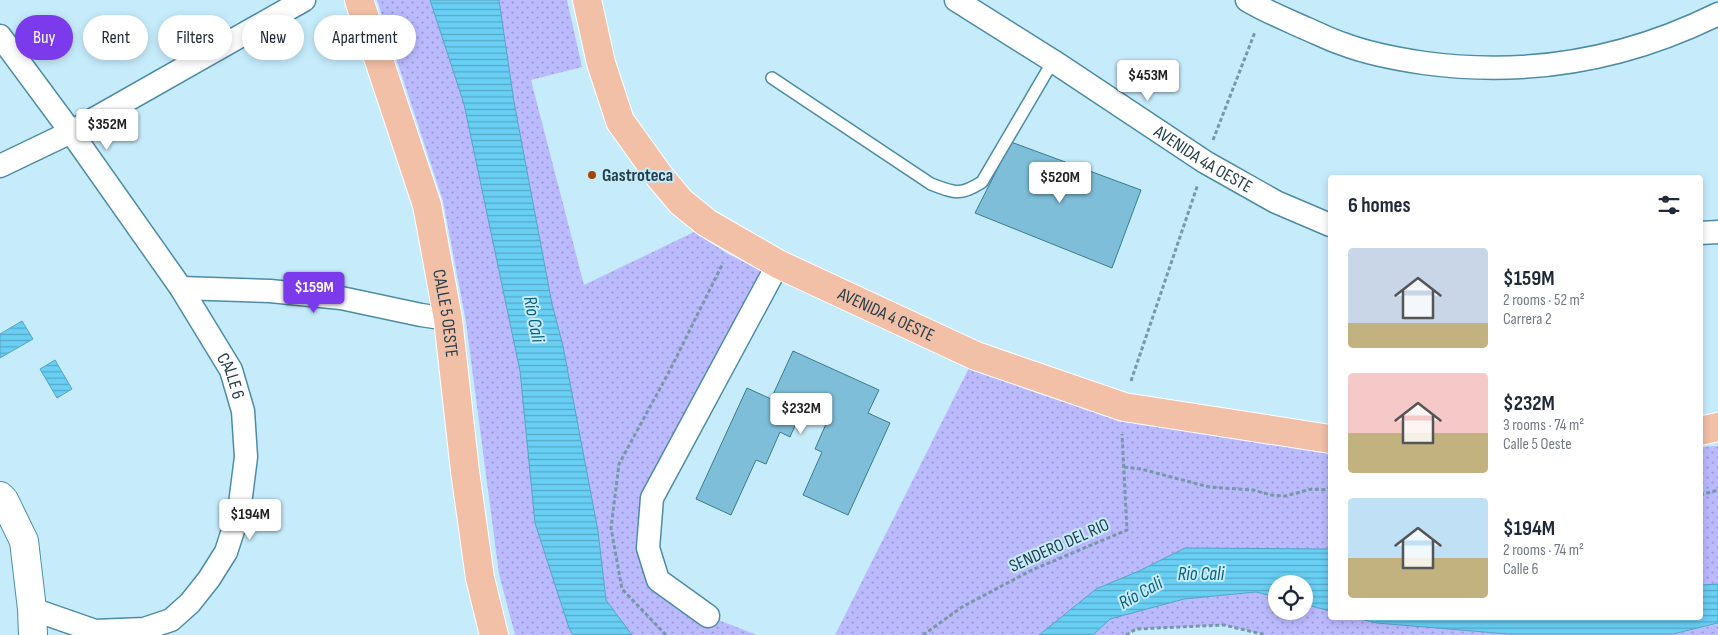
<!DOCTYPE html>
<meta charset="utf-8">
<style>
:root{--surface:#fff;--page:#f2f2f3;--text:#1f2937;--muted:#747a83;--accent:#7c3aed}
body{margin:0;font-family:"Sofia Sans Condensed",sans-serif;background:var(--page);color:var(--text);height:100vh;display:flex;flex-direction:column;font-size:19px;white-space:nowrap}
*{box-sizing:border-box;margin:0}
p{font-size:16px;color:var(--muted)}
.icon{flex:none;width:28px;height:28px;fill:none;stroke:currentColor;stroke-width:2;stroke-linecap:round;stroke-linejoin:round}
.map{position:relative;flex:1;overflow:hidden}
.side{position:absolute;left:1328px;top:175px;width:375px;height:445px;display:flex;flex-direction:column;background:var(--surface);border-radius:5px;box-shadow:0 2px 8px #0003}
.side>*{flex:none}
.hud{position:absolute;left:15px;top:15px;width:475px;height:45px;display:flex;gap:10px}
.controls{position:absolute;left:1268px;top:575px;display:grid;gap:10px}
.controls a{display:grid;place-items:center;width:45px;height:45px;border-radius:50%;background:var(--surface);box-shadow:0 2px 8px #0003;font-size:25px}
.price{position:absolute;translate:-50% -42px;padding:0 11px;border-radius:5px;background:#fff;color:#222;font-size:16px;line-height:32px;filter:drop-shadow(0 1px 2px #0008)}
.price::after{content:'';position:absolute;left:50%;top:30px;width:15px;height:11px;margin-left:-8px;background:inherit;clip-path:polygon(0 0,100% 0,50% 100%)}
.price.current{background:var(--accent);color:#fff}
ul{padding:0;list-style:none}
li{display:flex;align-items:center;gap:15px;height:125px;padding:0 20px}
li span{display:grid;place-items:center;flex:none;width:140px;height:100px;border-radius:5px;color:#555}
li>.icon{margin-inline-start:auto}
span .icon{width:60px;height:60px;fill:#fffc;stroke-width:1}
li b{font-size:21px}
h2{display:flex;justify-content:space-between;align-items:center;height:60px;padding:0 20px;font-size:21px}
.tag{padding:0 18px;border-radius:22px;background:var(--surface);box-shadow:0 2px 8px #0003;font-size:18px;line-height:45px}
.tag.current{background:var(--accent);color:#fff}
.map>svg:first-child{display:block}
.park{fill:url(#park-dots)}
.water{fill:url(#water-rules);stroke:#55a4c2}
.building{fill:#7ebed8;stroke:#3b7b92}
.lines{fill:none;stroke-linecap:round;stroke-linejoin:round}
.service-casing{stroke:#4d8ca4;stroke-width:14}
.minor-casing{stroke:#4d8ca4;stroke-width:25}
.tertiary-casing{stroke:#4d8ca4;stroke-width:30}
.primary-casing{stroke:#fff;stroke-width:30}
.path{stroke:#7898a6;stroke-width:3;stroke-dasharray:4 2.5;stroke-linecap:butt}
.service{stroke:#fff;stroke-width:11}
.minor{stroke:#fff;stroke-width:22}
.tertiary{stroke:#fff;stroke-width:28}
.primary{stroke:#f2bfa7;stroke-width:28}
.poi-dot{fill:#a74406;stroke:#c6ecfc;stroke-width:2}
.labels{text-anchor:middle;stroke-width:4;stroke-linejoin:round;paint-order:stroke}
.street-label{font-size:18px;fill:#253f4a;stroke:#c6ecfc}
.poi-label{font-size:18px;font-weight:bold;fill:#253f4a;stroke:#c6ecfc;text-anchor:start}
.water-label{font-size:19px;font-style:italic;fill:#0b617a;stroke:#c6ecfc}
</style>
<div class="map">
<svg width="1718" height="635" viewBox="0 0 1718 635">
<defs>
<pattern id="park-dots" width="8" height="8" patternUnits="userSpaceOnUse" patternTransform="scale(1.25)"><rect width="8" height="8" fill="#bbbafe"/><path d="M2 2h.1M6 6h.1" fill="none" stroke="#9899d0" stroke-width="1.8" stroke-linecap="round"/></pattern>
<pattern id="water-rules" width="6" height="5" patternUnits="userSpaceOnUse" patternTransform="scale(1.25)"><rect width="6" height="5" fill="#69cff5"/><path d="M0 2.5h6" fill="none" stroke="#56a9c8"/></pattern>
</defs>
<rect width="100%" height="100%" fill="#c6ecfc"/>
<g class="park">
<path d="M377 0H430L464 104 520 372 535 523 569 628 573 635H515L499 574 466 322 443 201Z"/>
<path d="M499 0H567L582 67 531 80 584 285 694 232 728 254 772 276 652 498 658 580 708 616 757 635H632L606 600 598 531 563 346 552 304 514 102Z"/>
<path d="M969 368 1121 421 1330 453V549L1139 571 1096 589 1039 635H835Z"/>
<path d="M1718 446V584L1700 585V447Z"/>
<path d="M1256 592 1276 597V611H1304V604L1330 611V618H1356L1377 623 1508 634H1673L1718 624V635H1266L1224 625 1137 629 1126 635H1093L1110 619 1184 599Z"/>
</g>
<g class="water">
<path d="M430 0H499L514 102 552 304 563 346 598 531 606 600 632 635H573L569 628 535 523 520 371 464 104Z"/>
<path d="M22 321 33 339 0 358V334Z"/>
<path d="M55 360 72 389 57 398 40 369Z"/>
<path d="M1185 548 1330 549V611L1304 604V584H1276V597L1256 592 1184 599 1110 619 1093 635H1039L1096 589 1139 571Z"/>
<path d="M1718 584V623L1673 634H1508L1377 623 1356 618H1700V585Z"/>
</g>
<g class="building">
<path d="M1011 142 1141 190 1112 268 975 213Z"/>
<path d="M793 351 879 390 868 413 890 423 848 515 803 495 822 452 815 449 826 424 801 412 790 437 780 432 766 464 756 460 731 515 696 499 747 388 771 399Z"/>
</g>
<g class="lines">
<defs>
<path id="service" d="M772 78 931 184C955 193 960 196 982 182L1053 61"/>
<g id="minor">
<path id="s1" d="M956 0 1053 61 1205 162 1276 202 1330 225"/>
<path d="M1247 0C1265 11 1285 19 1305 28 1317 33 1330 40 1343 44 1369 54 1397 59 1424 63 1527 77 1625 60 1718 14"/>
<path id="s2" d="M0 36 71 132 181 288 231 370 243 411 246 457 239 512 226 552 209 579 190 603 171 620 144 629 95 631 32 609"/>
<path d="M0 166 71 132 304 0"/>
<path d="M1700 233 1718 232"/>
<path d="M181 288 270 291 341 298 421 315 448 319"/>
<path d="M708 616 658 580 648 548 652 498 778 264"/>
</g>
<path id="tertiary" d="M0 496 4 500 24 541 32 609 33 635"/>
<g id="primary">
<path id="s3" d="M359 0 427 205 448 319 465 471 480 578 494 635"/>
<path id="s4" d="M587 0 601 63 620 121 660 177 681 202 707 223 778 264 976 356 1124 407 1330 439"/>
<path d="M1700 431 1718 427"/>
</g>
</defs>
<use href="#service" class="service-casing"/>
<use href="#minor" class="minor-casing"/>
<use href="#tertiary" class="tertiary-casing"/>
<use href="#primary" class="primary-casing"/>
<g class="path">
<path d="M1213 140 1255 32"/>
<path d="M1131 381 1198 184"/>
<path d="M1124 467 1141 469 1209 487 1253 490 1271 495 1285 496 1312 489 1330 490"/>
<path d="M1700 495 1718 490"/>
<path d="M666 635 622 589 611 528 619 464 670 370 723 263"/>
<path d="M923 635 962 607 1032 570 1127 530 1122 434"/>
<path d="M1126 635 1136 629 1224 625 1266 635"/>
</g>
<use href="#service" class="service"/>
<use href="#minor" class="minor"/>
<use href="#tertiary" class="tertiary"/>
<use href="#primary" class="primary"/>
</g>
<circle class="poi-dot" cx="592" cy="175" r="5"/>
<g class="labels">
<g class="street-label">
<text dy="6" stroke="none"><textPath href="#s1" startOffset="294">AVENIDA 4A OESTE</textPath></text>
<text dy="6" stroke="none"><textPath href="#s3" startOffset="326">CALLE 5 OESTE</textPath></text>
<text dy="6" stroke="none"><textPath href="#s4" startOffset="462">AVENIDA 4 OESTE</textPath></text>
<text dy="6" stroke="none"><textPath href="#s2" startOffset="412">CALLE 6</textPath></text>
<text transform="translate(1059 545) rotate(-24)" y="6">SENDERO DEL RIO</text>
</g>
<g class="poi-label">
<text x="602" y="181">Gastroteca</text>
</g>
<g class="water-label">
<text transform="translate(535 319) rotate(79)" y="7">Río Cali</text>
<text x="1201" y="580">Rio Cali</text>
<text transform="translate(1140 592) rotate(-29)" y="7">Río Cali</text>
</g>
</g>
</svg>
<div class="controls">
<a><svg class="icon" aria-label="locate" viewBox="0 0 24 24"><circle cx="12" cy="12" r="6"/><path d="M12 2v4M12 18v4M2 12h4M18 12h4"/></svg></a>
</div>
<b class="price" style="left:1148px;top:102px">$453M</b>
<b class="price" style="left:107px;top:151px">$352M</b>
<b class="price" style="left:1060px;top:204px">$520M</b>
<b class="price current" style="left:314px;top:314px">$159M</b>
<b class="price" style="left:801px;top:435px">$232M</b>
<b class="price" style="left:250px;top:541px">$194M</b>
<div class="hud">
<a class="tag current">Buy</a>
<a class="tag">Rent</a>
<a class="tag">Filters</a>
<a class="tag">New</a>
<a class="tag">Apartment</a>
</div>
<section class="side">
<h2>6 homes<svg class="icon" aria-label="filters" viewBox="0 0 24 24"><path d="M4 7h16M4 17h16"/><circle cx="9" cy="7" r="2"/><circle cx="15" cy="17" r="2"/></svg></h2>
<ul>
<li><span style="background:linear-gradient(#c9d6e8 75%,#c2b280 0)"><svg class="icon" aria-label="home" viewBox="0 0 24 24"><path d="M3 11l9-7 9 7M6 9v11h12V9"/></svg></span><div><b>$159M</b><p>2 rooms · 52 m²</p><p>Carrera 2</p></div></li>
<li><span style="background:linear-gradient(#f6c9c9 60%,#c2b280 0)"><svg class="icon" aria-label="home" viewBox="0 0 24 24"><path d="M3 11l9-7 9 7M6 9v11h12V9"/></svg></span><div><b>$232M</b><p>3 rooms · 74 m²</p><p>Calle 5 Oeste</p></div></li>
<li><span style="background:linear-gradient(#bfe0f5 60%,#c2b280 0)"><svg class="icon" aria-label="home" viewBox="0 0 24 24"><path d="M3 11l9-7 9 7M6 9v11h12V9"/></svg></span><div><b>$194M</b><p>2 rooms · 74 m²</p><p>Calle 6</p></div></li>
</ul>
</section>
</div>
